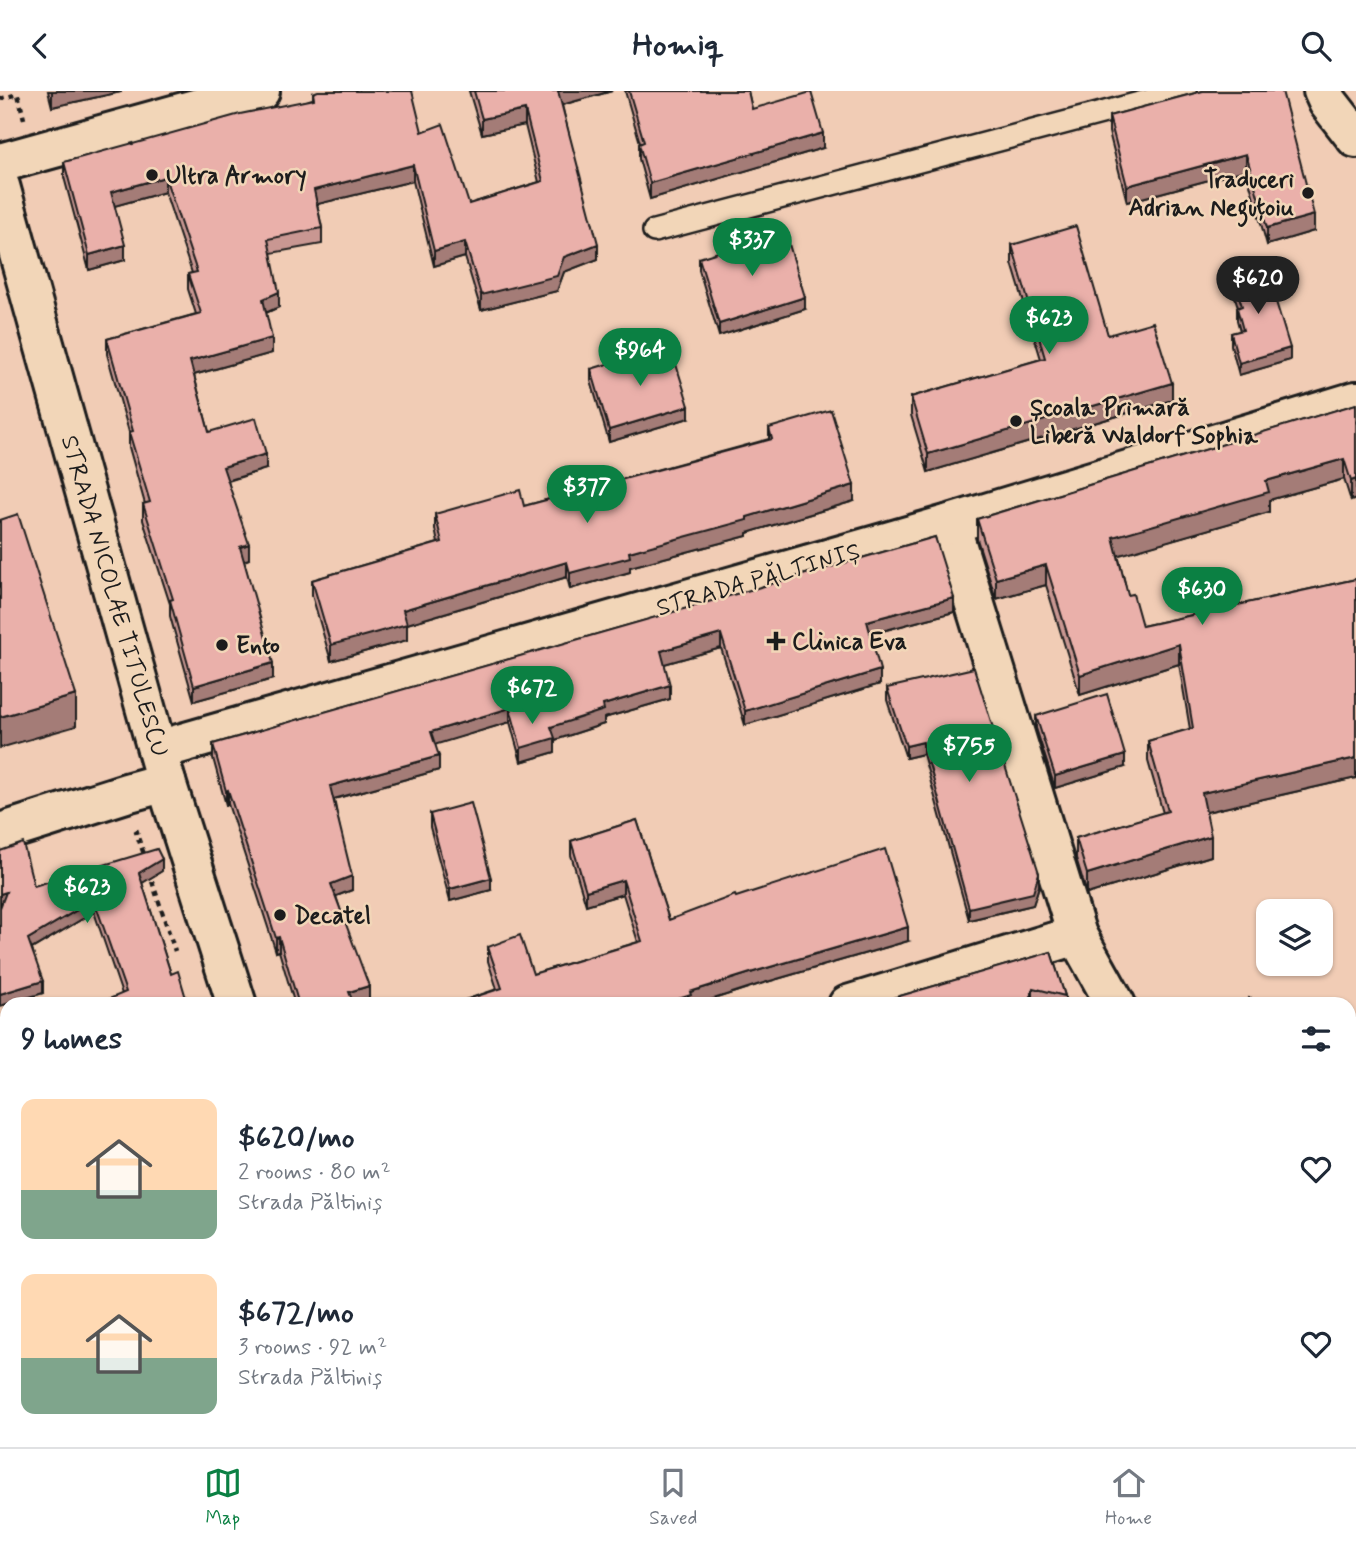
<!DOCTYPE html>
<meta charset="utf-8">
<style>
:root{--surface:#fff;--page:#f2f2f3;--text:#1f2937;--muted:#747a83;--line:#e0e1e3;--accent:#0b8043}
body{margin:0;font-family:Mynerve,sans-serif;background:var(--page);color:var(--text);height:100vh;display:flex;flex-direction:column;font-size:26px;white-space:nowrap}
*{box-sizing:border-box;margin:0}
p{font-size:23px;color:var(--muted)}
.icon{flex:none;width:38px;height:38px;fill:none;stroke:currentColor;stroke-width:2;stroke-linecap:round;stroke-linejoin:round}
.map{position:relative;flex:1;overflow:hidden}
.side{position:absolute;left:0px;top:906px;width:1356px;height:450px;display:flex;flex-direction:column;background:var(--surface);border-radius:21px 21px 0 0;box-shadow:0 2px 5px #0004}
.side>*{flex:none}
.controls{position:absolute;left:1256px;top:808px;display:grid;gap:14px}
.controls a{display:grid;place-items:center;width:77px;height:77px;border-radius:14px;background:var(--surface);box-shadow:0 2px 5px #0004;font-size:35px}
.price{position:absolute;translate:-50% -60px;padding:0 16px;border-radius:24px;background:var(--accent);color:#fff;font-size:23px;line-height:46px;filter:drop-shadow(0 2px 4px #0008)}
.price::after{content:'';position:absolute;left:50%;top:42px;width:21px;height:16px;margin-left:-10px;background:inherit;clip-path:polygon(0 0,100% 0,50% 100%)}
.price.on{background:#222;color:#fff}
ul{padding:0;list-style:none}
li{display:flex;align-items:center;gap:21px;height:175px;padding:0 21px}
li span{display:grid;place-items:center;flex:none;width:196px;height:140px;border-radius:14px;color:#555}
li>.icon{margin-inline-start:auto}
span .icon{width:84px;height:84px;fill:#fffc;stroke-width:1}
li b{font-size:30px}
h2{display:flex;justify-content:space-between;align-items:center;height:84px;padding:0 21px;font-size:30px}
header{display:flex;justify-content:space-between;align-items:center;height:91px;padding:0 21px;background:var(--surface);font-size:32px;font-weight:700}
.tab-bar{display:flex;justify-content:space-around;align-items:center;height:98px;border-top:2px solid var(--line);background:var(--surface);font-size:19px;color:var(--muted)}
.tab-bar a{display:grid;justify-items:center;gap:4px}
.tab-bar .on{color:var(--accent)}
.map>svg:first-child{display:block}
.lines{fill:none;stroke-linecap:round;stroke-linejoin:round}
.lane-casing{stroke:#1c1c1c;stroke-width:26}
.street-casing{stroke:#1c1c1c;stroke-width:44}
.secondary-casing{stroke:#1c1c1c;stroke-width:44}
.path{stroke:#1c1c1c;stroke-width:4.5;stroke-dasharray:5 5;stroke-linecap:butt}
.lane{stroke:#f2d6b8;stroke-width:21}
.street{stroke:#f2d6b8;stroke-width:38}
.secondary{stroke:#f2d6b8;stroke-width:38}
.wall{fill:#c99792;stroke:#1c1c1c;stroke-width:2}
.shaded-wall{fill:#a47b77;stroke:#1c1c1c;stroke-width:2}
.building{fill:#eab0aa;stroke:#1c1c1c;stroke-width:2}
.poi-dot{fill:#1c1c1c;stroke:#f2d6b8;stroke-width:2.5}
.labels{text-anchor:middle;stroke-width:5;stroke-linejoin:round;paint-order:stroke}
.poi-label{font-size:24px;font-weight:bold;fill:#1c1c1c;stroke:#f2d6b8;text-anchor:start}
.street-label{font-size:24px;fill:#1c1c1c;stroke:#f2d6b8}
</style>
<header><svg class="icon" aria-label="back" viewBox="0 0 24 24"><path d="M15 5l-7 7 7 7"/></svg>Homiq<svg class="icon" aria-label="search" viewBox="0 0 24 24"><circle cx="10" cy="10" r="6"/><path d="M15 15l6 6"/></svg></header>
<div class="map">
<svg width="1356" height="1356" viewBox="0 0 1356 1356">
<rect width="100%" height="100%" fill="#f1ccb5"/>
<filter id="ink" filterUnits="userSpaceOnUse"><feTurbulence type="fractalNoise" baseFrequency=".0143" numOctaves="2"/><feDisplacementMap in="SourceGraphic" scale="14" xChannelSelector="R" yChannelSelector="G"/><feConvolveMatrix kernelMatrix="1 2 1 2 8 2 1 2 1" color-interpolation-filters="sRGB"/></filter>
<g filter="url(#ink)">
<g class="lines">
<defs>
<path id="lane" d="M654 140 1185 0"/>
<g id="street">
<path d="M1323 0 1328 11 1356 47"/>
<path d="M0 72 260 0"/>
<path d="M950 433 1077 844 1116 914"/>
<path d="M158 659 950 433 1356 310"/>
<path d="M0 742 126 702 166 691"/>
<path d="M848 914 1077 844"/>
<path d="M1349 1043 1356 1045"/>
<path d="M0 1180 7 1177"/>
<path d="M751 1356 763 1349"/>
</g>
<g id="secondary">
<path d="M0 95 166 691 237 914"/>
<path d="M370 1349 372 1356"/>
</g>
</defs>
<use href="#lane" class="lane-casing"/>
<use href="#street" class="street-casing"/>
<use href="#secondary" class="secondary-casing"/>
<g class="path">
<path d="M0 8 18 3 24 28"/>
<path d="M139 740 136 741 145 766"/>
<path d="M149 781 175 860"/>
</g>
<use href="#lane" class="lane"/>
<use href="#street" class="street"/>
<use href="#secondary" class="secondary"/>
</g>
<g class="wall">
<path d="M48 0H121V1L52 16Z"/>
<path d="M469 0H612L562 14 598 168 564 181 557 200 481 219 465 166 434 175 413 90 317 113 322 137V153L271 162 279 216 266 222 272 262 194 284 209 341 266 378 228 390 249 468 244 470 273 588 194 610 170 525V513L143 429V413H145L129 356V341L107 263V248L196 223 188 198V183L192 182 165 101 114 115 125 169 89 179 64 86V71L313 8V2L422 41 469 113 539 91 525 34 482 43Z"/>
<path d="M625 0H748L752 18 823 57 650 108 639 68V53L640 52Z"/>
<path d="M1203 0 1314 140 1267 154 1246 79 1127 111 1109 41V25Z"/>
<path d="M1012 154 1108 244 1172 309 928 381 911 324V306L1041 268 1012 172Z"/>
<path d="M699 167 805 218 719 245 699 179Z"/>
<path d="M1231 181 1290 269 1239 284 1231 254V242L1240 240 1237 229V217L1238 216 1231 193Z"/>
<path d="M591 278 689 327 609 351 591 290Z"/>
<path d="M1356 313 1351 410 1344 388 1269 409V421L1118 464 1128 504 1142 535 1356 488V687L1206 721 1211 765 1087 803 1076 767V747L1163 722 1148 670V650L1190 638 1179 573 1080 604 1046 494 996 508 977 448V428Z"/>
<path d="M769 337 854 410 747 442V445L630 476V481L570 498 567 486 407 533V549L331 570 312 504V489L438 452 435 438V423L524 415 769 348Z"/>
<path d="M935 446 954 521 871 543 880 593 745 634 721 557 664 573 670 608 604 627V633L555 649V661L521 671 510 631 435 653 439 679 334 708 352 799 336 805 369 909 356 914H295L279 860 276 861 228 713 226 714 213 667V653Z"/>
<path d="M887 597 1039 795 1033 814 969 829 923 663 906 667 887 609Z"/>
<path d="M1036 625 1125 676 1055 697 1036 637Z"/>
<path d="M430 723 491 799 450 810 430 736Z"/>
<path d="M637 729 669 829 736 806 908 850 760 893 695 914H465V909L497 898 488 870V856L533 883 638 851 623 803 586 814 571 764V750Z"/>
<path d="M0 760 34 795 162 780 142 792 171 883 122 903 94 821 32 858 43 902 0 915Z"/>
<path d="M1051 861 1065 905V914H869Z"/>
<path d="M1349 935 1356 937V1002L1351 1001 1349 1009Z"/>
<path d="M1349 1054 1356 1056V1245L1349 1243Z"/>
<path d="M7 1056V1148L0 1150V1085L5 1084 0 1070V1058Z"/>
<path d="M213 1349H320L321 1356H215Z"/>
<path d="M414 1349H475V1352L461 1356H416Z"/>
<path d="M961 1349H1115L1139 1356H961Z"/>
</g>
<g class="shaded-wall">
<path d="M52 0H121V1L52 16Z"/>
<path d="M558 0H612L558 15Z"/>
<path d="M525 19V34L482 43V28Z"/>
<path d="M823 42V57L650 108V92Z"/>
<path d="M1246 63V79L1127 111V95Z"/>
<path d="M413 74V90L314 114V99Z"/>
<path d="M165 86V101L111 116V101Z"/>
<path d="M1314 124V140L1267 154V137Z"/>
<path d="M465 151V166L434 175V160Z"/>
<path d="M598 153V168L564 181 557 200 481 219V204L564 166Z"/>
<path d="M125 154V169L89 179V164Z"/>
<path d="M279 201V216L263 223V208Z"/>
<path d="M805 206V218L719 245V233Z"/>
<path d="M272 247V262L190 285V270Z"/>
<path d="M1290 257V269L1239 284V272Z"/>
<path d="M1172 292V309L928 381V363Z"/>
<path d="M689 315V327L609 351V339Z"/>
<path d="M266 363V378L223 391V376Z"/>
<path d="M1344 368V388L1269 409V421L1113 466V446L1266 390Z"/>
<path d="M1356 388V408L1351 410V390Z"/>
<path d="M854 394V410L747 442V445L630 476V481L570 498V482L629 461Z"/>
<path d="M249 453V468L240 471V456Z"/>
<path d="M567 471V486L407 533V549L331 570V554L403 519Z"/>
<path d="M1046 474V494L996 508V488Z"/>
<path d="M954 507V521L867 544V530Z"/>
<path d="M721 543V557L661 574V560Z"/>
<path d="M1179 553V573L1080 604V584Z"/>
<path d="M273 572V588L194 610V595Z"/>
<path d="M880 579V593L745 634V620Z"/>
<path d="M670 594V608L604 627V633L555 649V661L521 671V657L551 636 603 614Z"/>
<path d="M76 604V635L0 657V626Z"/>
<path d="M510 617V631L431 655V641Z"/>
<path d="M923 651V663L906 667V655Z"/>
<path d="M1125 664V676L1055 697V685Z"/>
<path d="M439 665V679L330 709V695Z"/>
<path d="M1356 667V687L1202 722V702Z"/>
<path d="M228 699V713L226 714V700Z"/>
<path d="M1211 745V765L1087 803V783Z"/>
<path d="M162 768V780L139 794V782Z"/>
<path d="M1039 782V795L1033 814 969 829V817Z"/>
<path d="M352 785V799L331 807V793Z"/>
<path d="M491 787V799L450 810V798Z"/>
<path d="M623 789V803L586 814V800Z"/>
<path d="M6 801V813L0 815V803Z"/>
<path d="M94 809V821L28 860V848Z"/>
<path d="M908 836V850L760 893 695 914H659L690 901 760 879Z"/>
<path d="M279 846V860L276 861V847Z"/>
<path d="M43 890V902L0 915V903Z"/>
<path d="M369 895V909L355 914H349V901Z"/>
<path d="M1033 897V914H1029Z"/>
<path d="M1351 981V1001L1349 1009V989Z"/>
<path d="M7 1136V1148L0 1150V1138Z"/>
<path d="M420 1349H475V1352L461 1356H420Z"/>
</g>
<g class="building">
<path d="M318 0H412L422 41 443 33 469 113 543 90 525 19 482 28 474 0H558L598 153 564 166 557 185 481 204 465 151 434 160 413 74 314 99 322 137 268 148 279 201 263 208 272 247 190 270 209 341 256 327 266 363 223 376 249 453 240 456 273 572 194 595 170 509 173 508 143 413 150 411 129 341 133 340 107 248 201 222 188 183 197 181 165 86 111 101 125 154 89 164 64 71 133 52V53L240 23 314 8 313 2Z"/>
<path d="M629 0H748L752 18 811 1 823 42 650 92 639 53 644 51Z"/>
<path d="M1203 0H1282L1314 124 1267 137 1246 63 1127 95 1109 25Z"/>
<path d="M1076 135 1108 244 1153 231 1172 292 928 363 911 306 1045 267 1012 154Z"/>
<path d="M785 140 805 206 719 233 699 167Z"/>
<path d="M1264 171 1290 257 1239 272 1231 242 1243 239 1237 217 1242 215 1231 181Z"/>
<path d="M670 254 689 315 609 339 591 278Z"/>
<path d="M1356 313V388L1351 390 1344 368 1266 390 1269 401 1113 446 1128 504 1133 503 1142 535 1356 488V667L1202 702 1211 745 1087 783 1076 747 1168 720 1148 650 1193 637 1179 553 1080 584 1046 474 996 488 977 428Z"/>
<path d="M831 319 854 394 747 426V429L629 461 630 466 570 482 567 471 403 519 407 533 331 554 312 489 442 451 435 423 520 399 524 415 772 348 769 337Z"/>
<path d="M18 423 76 604 0 626V429Z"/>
<path d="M935 446 954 507 867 530 880 579 745 620 721 543 661 560 670 594 603 614 604 619 551 636 555 647 521 657 510 617 431 641 439 665 330 695 352 785 331 793 369 895 349 901 354 914H299L279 846 276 847 228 699 226 700 213 653Z"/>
<path d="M974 577 1039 782 1033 802 969 817 923 651 906 655 887 597Z"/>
<path d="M1107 603 1125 664 1055 685 1036 625Z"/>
<path d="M471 712 491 787 450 798 430 723Z"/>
<path d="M637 729 669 829 735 804 736 806 885 758 908 836 760 879 690 901 691 904 659 914H467L465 909 502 897 488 856 520 844 533 883 642 850 623 789 586 800 571 750Z"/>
<path d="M23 752 34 795 157 758 162 768 139 782 171 883 178 880 188 914H95L126 901 94 809 28 848 43 890 0 903V817L6 801 0 803V760Z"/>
<path d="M1051 861 1065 905 1033 897 1029 914H869Z"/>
<path d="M1249 907 1271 914H1247Z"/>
<path d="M1349 935 1356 937V982L1351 981 1349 989Z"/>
<path d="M1349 1054 1356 1056V1214L1349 1212Z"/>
<path d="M7 1056V1079L0 1058Z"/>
<path d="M7 1083V1136L0 1138V1085Z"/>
<path d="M7 1197V1349H135L137 1356H0V1199Z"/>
<path d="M217 1349H320L321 1356H218Z"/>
<path d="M971 1349H1115L1139 1356H981L982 1353Z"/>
</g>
</g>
<g class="poi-dot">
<circle cx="152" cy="84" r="7"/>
<circle cx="1308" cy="102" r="7"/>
<circle cx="1016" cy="330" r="7"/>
<path d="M772.5 539.5h7v7h7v7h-7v7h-7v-7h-7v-7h7z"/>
<circle cx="222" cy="554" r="7"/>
<circle cx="280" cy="824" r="7"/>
</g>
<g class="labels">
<g class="poi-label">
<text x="166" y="92">Ultra Armory</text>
<text x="1294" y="96" text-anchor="end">Traduceri<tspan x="1294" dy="28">Adrian Neguțoiu</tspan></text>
<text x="1030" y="324">Școala Primară<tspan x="1030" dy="28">Liberă Waldorf Sophia</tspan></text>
<text x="792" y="558">Clinica Eva</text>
<text x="236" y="562">Ento</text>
<text x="294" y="832">Decatel</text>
</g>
<g class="street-label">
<text transform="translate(758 488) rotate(-16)" y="8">STRADA PĂLTINIȘ</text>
<text transform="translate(115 505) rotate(74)" y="8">STRADA NICOLAE TITULESCU</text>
</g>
</g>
</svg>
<div class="controls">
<a><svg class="icon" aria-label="layers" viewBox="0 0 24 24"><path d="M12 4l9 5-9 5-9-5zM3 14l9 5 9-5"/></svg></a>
</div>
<b class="price" style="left:752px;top:187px">$337</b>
<b class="price on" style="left:1258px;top:225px">$620</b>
<b class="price" style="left:1049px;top:265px">$623</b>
<b class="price" style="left:640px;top:297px">$964</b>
<b class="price" style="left:587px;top:434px">$377</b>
<b class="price" style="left:1202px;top:536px">$630</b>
<b class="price" style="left:532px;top:635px">$672</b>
<b class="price" style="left:969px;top:693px">$755</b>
<b class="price" style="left:87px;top:834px">$623</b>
<section class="side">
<h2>9 homes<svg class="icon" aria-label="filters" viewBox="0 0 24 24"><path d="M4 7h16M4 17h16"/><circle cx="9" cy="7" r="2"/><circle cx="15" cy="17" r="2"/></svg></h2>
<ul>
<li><span style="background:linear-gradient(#ffd9b3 65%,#7fa58c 0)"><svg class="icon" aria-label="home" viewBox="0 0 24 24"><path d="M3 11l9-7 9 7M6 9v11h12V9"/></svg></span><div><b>$620/mo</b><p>2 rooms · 80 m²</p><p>Strada Păltiniș</p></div><svg class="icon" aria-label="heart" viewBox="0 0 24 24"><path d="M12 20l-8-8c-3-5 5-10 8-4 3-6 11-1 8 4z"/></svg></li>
<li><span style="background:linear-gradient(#ffd9b3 60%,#7fa58c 0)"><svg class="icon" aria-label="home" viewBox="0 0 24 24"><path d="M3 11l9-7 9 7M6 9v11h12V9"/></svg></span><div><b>$672/mo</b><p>3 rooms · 92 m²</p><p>Strada Păltiniș</p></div><svg class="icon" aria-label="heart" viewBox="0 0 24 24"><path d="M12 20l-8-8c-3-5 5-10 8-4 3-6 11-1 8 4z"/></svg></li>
</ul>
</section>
</div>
<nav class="tab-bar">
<a class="on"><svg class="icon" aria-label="map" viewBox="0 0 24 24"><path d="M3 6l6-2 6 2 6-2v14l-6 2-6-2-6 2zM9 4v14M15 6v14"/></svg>Map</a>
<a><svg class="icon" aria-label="saved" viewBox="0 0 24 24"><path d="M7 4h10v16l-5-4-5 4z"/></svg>Saved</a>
<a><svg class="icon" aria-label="home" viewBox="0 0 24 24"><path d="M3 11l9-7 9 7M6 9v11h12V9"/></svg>Home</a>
</nav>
